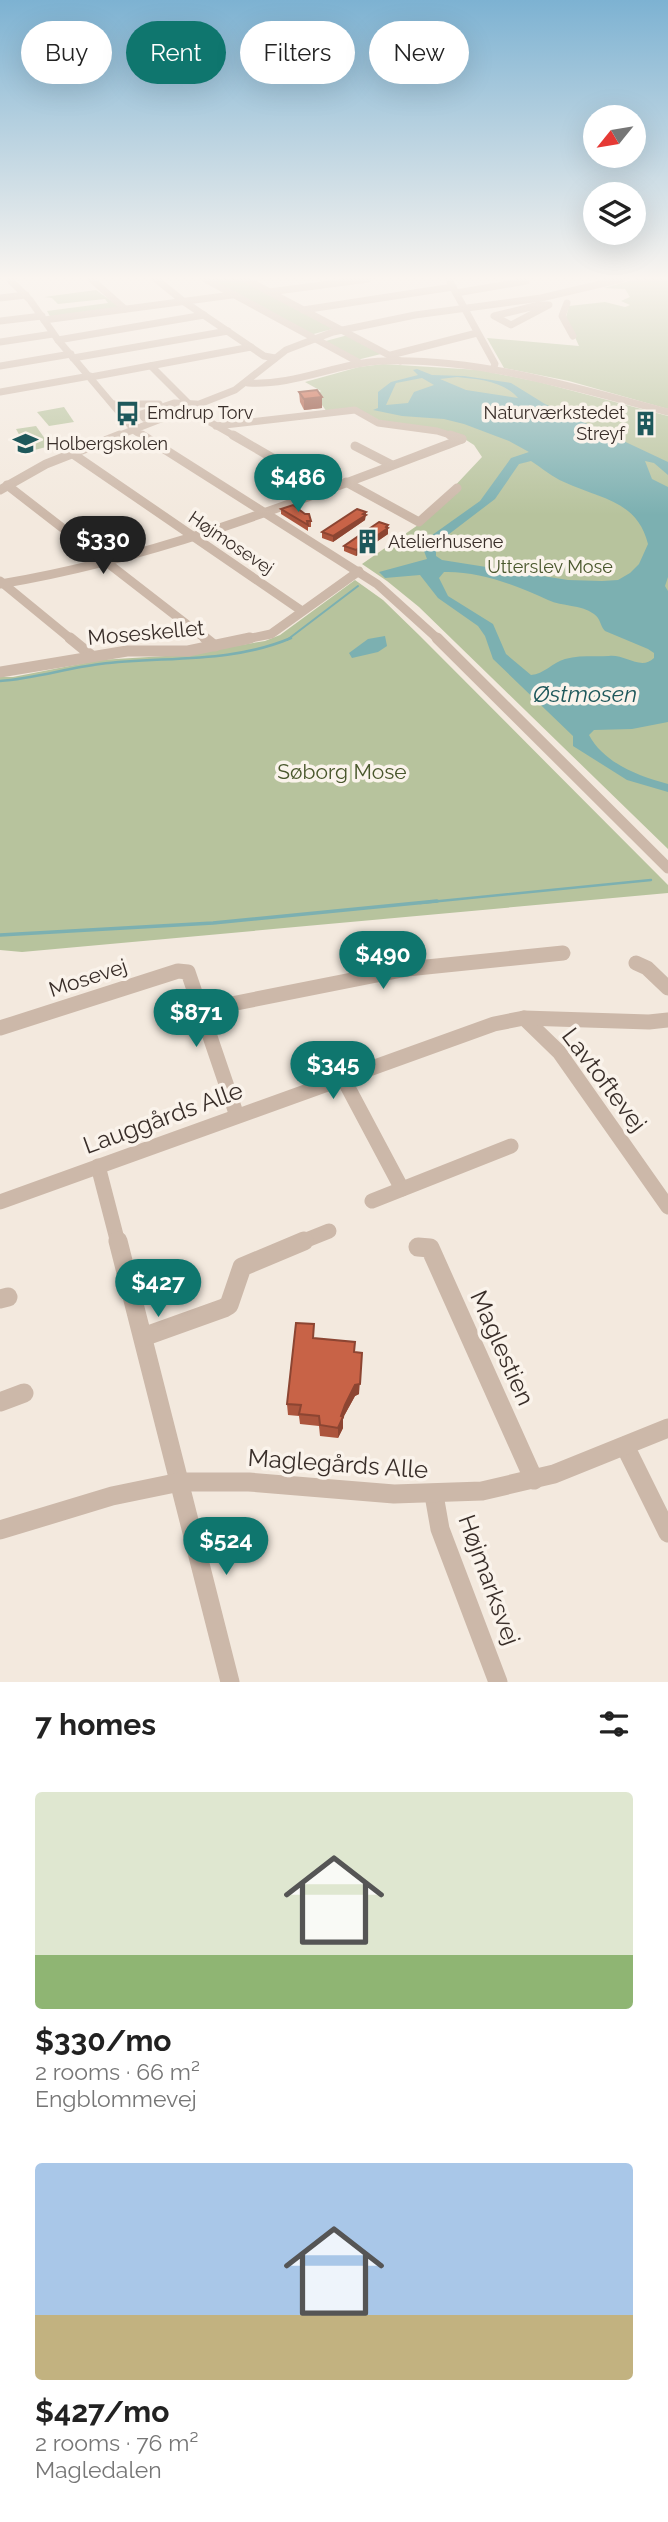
<!DOCTYPE html>
<meta charset="utf-8">
<style>
:root{--surface:#fff;--page:#f6f6f6;--text:#222;--muted:#767676;--accent:#0f766e}
body{margin:0;font-family:Raleway,sans-serif;background:var(--page);color:var(--text);height:100vh;display:flex;flex-direction:column;font-size:26px;white-space:nowrap}
*{box-sizing:border-box;margin:0}
p{font-size:23px;color:var(--muted)}
.icon{flex:none;width:38px;height:38px;fill:none;stroke:currentColor;stroke-width:2;stroke-linecap:round;stroke-linejoin:round}
.map{position:relative;height:1682px;overflow:hidden}
.details{display:flex;flex-direction:column;background:var(--surface);flex:1}
.details>*{flex:none}
.hud{position:absolute;left:21px;top:21px;width:626px;height:63px;display:flex;gap:14px}
.needle{width:46px;rotate:240deg}
.controls{position:absolute;left:583px;top:105px;display:grid;gap:14px}
.controls a{display:grid;place-items:center;width:63px;height:63px;border-radius:50%;background:var(--surface);box-shadow:0 7px 28px #0002;font-size:35px}
.price{position:absolute;translate:-50% -60px;padding:0 16px;border-radius:24px;background:var(--accent);color:#fff;font-size:23px;line-height:46px;filter:drop-shadow(0 2px 4px #0008)}
.price::after{content:'';position:absolute;left:50%;top:42px;width:21px;height:16px;margin-left:-10px;background:inherit;clip-path:polygon(0 0,100% 0,50% 100%)}
.price.active{background:#222;color:#fff}
ul{padding:0;list-style:none}
li{display:grid;align-content:center;gap:14px;height:371px;padding:0 35px}
li span{display:grid;place-items:center;height:217px;border-radius:7px;color:#555}
li>.icon{margin-inline-start:auto}
span .icon{width:126px;height:126px;fill:#fffc;stroke-width:1}
li b{font-size:30px}
h2{display:flex;justify-content:space-between;align-items:center;height:84px;padding:0 35px;font-size:30px}
.tag{padding:0 24px;border-radius:32px;background:var(--surface);box-shadow:0 7px 28px #0002;font-size:24px;line-height:63px}
.tag.active{background:var(--accent);color:#fff}
.map>svg:first-child{display:block}
.green{fill:#b7c39d}
.water{fill:#7cb0b1;fill-rule:evenodd}
.lines{fill:none;stroke-linecap:round;stroke-linejoin:round}
.stream-far2{stroke:#7cb0b1;stroke-width:2}
.stream-far1{stroke:#7cb0b1;stroke-width:2.5}
.stream{stroke:#7cb0b1;stroke-width:3.5}
.minor-far4{stroke:#ccb8a9;stroke-width:7}
.minor-far3{stroke:#ccb8a9;stroke-width:9}
.minor-far2{stroke:#ccb8a9;stroke-width:11}
.minor-far1{stroke:#ccb8a9;stroke-width:15}
.minor{stroke:#ccb8a9;stroke-width:19}
.wall{fill:#ac553d}
.shaded-wall{fill:#8c4532}
.building{fill:#c86347;stroke:#8c4532;stroke-width:2}
.labels{text-anchor:middle;stroke-width:7;stroke-linejoin:round;paint-order:stroke}
.far-poi-label{font-size:18px;fill:#392e29;stroke:#faf3eb;text-anchor:start}
.far-street-label{font-size:18px;fill:#392e29;stroke:#faf3eb}
.far-park-label{font-size:18px;fill:#49572c;stroke:#faf3eb}
.street-label{font-size:21px;fill:#392e29;stroke:#faf3eb}
.park-label{font-size:21px;fill:#49572c;stroke:#faf3eb}
.water-label{font-size:23px;font-style:italic;fill:#1e585b;stroke:#faf3eb}
.near-street-label{font-size:24px;fill:#392e29;stroke:#faf3eb}
</style>
<div class="map">
<svg width="668" height="1682" viewBox="0 0 668 1682">
<rect width="100%" height="100%" fill="#f3e9de"/>
<g class="green">
<path d="M209 279H242L336 328 310 335Z"/>
<path d="M636 279H668V409L569 381 504 368 487 338 579 346 566 317 569 306 605 302 625 307 630 305 621 301 630 297 625 289 604 288Z"/>
<path d="M96 290 120 307 51 318 47 311 108 303 105 299 58 304 52 298 44 297Z"/>
<path d="M348 335 385 353 357 360 322 342Z"/>
<path d="M383 364 479 370 539 382 668 416V849L419 607 387 581 362 564 418 525 482 457 474 445 463 438 383 423 355 409 327 412 315 395 321 391 305 382 359 367Z"/>
<path d="M64 407 74 422 49 426 37 412Z"/>
<path d="M36 426 50 446 23 453 16 442 22 440 16 429Z"/>
<path d="M355 580 383 600 420 636 668 885V893L22 952 0 950V677H13L100 660 181 655 265 641 280 635Z"/>
</g>
<g class="water">
<path d="M417 369 432 375 464 376 511 383 545 404 668 462V475L654 463 645 461 652 479 668 487V577L665 586 668 591V722L632 729 594 730 589 735C604 763 638 776 668 784V792L627 780 573 746V736L493 659 485 636 478 626 438 598 420 575 385 578 379 572 427 559 421 543 480 501 511 458 529 452 509 441 464 424 444 419 402 416 373 410 378 408V392L391 382 418 375 413 370ZM457 377C478 379 503 381 518 398L466 390 440 379ZM422 378 434 385 414 392 408 403 386 405 396 383ZM531 461C542 468 552 477 564 482 600 499 637 500 648 544L639 564 630 573 618 580 602 581 568 580 442 560 436 556V544L495 499 519 464ZM444 572C480 571 515 585 548 600 563 607 580 604 594 614 601 619 600 626 605 631L648 649 654 653V658C641 671 625 654 609 656 595 657 579 655 565 659 552 663 544 674 531 675L506 654 493 624 448 596 439 578Z"/>
<path d="M385 636 387 646 378 652 352 658 349 653 368 639Z"/>
</g>
<g class="lines">
<path class="stream-far2" d="M287 640 358 586"/>
<g class="stream-far1">
<path d="M0 681C34 679 67 668 100 664 164 656 230 664 291 638"/>
<path d="M420 903 651 880"/>
</g>
<path class="stream" d="M0 935 213 923 437 901"/>
<g class="minor-far4">
<path d="M9 279 30 300 58 340 135 431 144 437"/>
<path d="M91 279 125 309"/>
<path d="M156 279 183 301 264 356 275 358"/>
<path d="M205 279 360 363"/>
<path d="M245 279 400 361"/>
<path d="M450 282 495 364 493 370"/>
<path d="M269 292 368 279"/>
<path d="M456 293 526 281"/>
<path d="M0 298 26 295"/>
<path d="M567 303 562 316 573 336"/>
<path d="M539 305H549L511 325 494 316Z"/>
<path d="M303 310 453 287"/>
<path d="M44 320 232 295"/>
<path d="M0 321 42 316"/>
<path d="M58 340 204 315"/>
<path d="M0 342 53 334"/>
<path d="M391 355 477 333"/>
<path d="M73 358 228 331"/>
<path d="M0 366 71 354"/>
<path d="M151 366 188 403"/>
<path d="M91 377 251 347"/>
<path d="M248 383C296 386 338 362 385 361 481 358 576 388 668 412"/>
<path d="M0 392 90 376"/>
<path d="M114 404H159"/>
<path d="M189 410 236 437"/>
<path d="M144 418 141 414 174 403 196 404"/>
<path d="M216 426 355 410 378 423 437 431 456 437"/>
<path d="M115 437 235 390 286 350 333 332 415 315 541 298 622 279"/>
</g>
<g class="minor-far3">
<path d="M142 435 377 584 439 640"/>
<path d="M233 435 326 489"/>
<path d="M450 435 462 439"/>
<path d="M355 446 392 465"/>
<path d="M73 454 302 611"/>
<path d="M346 482 419 522 457 488"/>
<path d="M7 485 207 640"/>
<path d="M0 490 46 464 120 435"/>
<path d="M0 581 72 640"/>
<path d="M0 584C162 557 309 497 462 439"/>
<path d="M242 640 271 634 359 571"/>
</g>
<g class="minor-far2">
<path d="M70 638 92 656"/>
<path d="M205 638 215 646"/>
<path d="M437 638 668 868"/>
<path d="M0 672 127 651H188L250 638"/>
</g>
<g class="minor-far1">
<path d="M636 963 647 968 668 988"/>
<path d="M201 1010 407 969 563 953"/>
<path d="M524 1018 559 1052 668 1207"/>
<path d="M0 1028 178 971 188 972 237 1116"/>
<path d="M343 1078 402 1189"/>
<path d="M98 1166 118 1243"/>
<path d="M372 1201 511 1146"/>
<path d="M0 1202 494 1024 524 1018 649 1022 668 1020"/>
<path d="M299 1243 329 1231"/>
</g>
<g class="minor">
<path d="M118 1241 230 1682"/>
<path d="M418 1247 430 1248 534 1480"/>
<path d="M0 1299 8 1297"/>
<path d="M143 1337 224 1308 229 1305 242 1267 304 1241"/>
<path d="M0 1402 24 1393"/>
<path d="M625 1446 668 1533"/>
<path d="M434 1495 440 1529 498 1682"/>
<path d="M0 1530 112 1496 180 1482H249L394 1494 482 1491 554 1474 668 1428"/>
</g>
</g>
<g class="wall">
<path d="M299 392 322 408 304 410 300 402Z"/>
<path d="M281 509 311 521V527H308V531L281 514Z"/>
<path d="M366 512 365 520 333 542 322 538V532Z"/>
<path d="M388 525V534L356 556 344 551V546Z"/>
<path d="M314 1338 355 1352 359 1394 355 1396 344 1416 343 1419V1428L338 1438 320 1436 319 1426 300 1424 299 1416 288 1415 287 1404Z"/>
</g>
<g class="shaded-wall">
<path d="M322 397V408L304 410V399Z"/>
<path d="M366 512 365 520 333 542V536Z"/>
<path d="M388 525V534L356 556V550Z"/>
<path d="M362 1353 359 1394 355 1396 344 1416 343 1419V1428L338 1438V1428L341 1416Z"/>
</g>
<g class="building">
<path d="M317 390 322 397 304 399 299 392Z"/>
<path d="M293 505 305 514H309L311 521H307L308 525 281 509Z"/>
<path d="M357 509 366 512 363 514 366 515 333 536 322 532Z"/>
<path d="M379 522 388 525 386 527 388 528 356 550 344 546Z"/>
<path d="M296 1323 314 1324 313 1338 355 1342 354 1352 362 1353 360 1384 355 1385 345 1405 341 1416 343 1417 338 1428 320 1425 319 1416 299 1414 301 1405 287 1404Z"/>
</g>
<linearGradient id="sky" x2="0" y2="1"><stop stop-color="#7db2d2"/><stop offset="0.54" stop-color="#faf5f0"/><stop offset="1" stop-color="#faf5f0" stop-opacity="0"/></linearGradient>
<rect width="668" height="515" fill="url(#sky)"/>
<defs>
<symbol id="bus-bare" viewBox="-9 -9 18 18"><path d="M-5-6H5V4H4V6H2V4H-2V6H-4V4H-5ZM-3.5-4V0h7V-4ZM-3.5 1.2v1.5H-2V1.2ZM2 1.2v1.5H3.5V1.2Z" fill="#1e585b" stroke="#faf3eb" stroke-width="2.5" paint-order="stroke"/></symbol>
<symbol id="building-bare" viewBox="-9 -9 18 18"><path d="M-4-6H4V6H1V3H-1V6H-4ZM-2.5-4.3h1.7v1.8h-1.7ZM.8-4.3h1.7v1.8H.8ZM-2.5-1h1.7V.8h-1.7ZM.8-1h1.7V.8H.8Z" fill="#1e585b" stroke="#faf3eb" stroke-width="2.5" paint-order="stroke"/></symbol>
<symbol id="school-bare" viewBox="-9 -9 18 18"><path d="M0-5L7-2L0 1L-7-2ZM-4 1L0 2.5L4 1V4Q0 6-4 4Z" fill="#1e585b" stroke="#faf3eb" stroke-width="2.5" paint-order="stroke"/></symbol>
</defs>
<g fill-rule="evenodd">
<use href="#bus-bare" x="110" y="396" width="35" height="35"/>
<use href="#building-bare" x="628" y="406" width="35" height="35"/>
<use href="#school-bare" x="8" y="426" width="35" height="35"/>
<use href="#building-bare" x="350" y="524" width="35" height="35"/>
</g>
<g class="labels">
<g class="far-poi-label">
<text x="147" y="419">Emdrup Torv</text>
<text x="625" y="419" text-anchor="end">Naturværkstedet<tspan x="625" dy="21">Streyf</tspan></text>
<text x="46" y="450">Holbergskolen</text>
<text x="388" y="548">Atelierhusene</text>
</g>
<g class="far-street-label">
<text transform="translate(231 543) rotate(34)" y="6">Højmosevej</text>
</g>
<g class="far-park-label">
<text x="550" y="573">Utterslev Mose</text>
</g>
<g class="street-label">
<text transform="translate(146 633) rotate(-5)" y="7">Moseskellet</text>
<text transform="translate(88 978) rotate(-18)" y="7">Mosevej</text>
</g>
<g class="park-label">
<text x="342" y="779">Søborg Mose</text>
</g>
<g class="water-label">
<text x="585" y="702">Østmosen</text>
</g>
<g class="near-street-label">
<text transform="translate(604 1080) rotate(53)" y="8">Lavtoftevej</text>
<text transform="translate(163 1118) rotate(-20)" y="8">Lauggårds Alle</text>
<text transform="translate(502 1348) rotate(66)" y="8">Maglestien</text>
<text transform="translate(338 1464) rotate(4)" y="8">Maglegårds Alle</text>
<text transform="translate(489 1580) rotate(70)" y="8">Højmarksvej</text>
</g>
</g>
</svg>
<div class="controls">
<a><svg class="needle" viewBox="-14 -14 28 28"><path d="M0-13l5 13h-10z" fill="#e53935"/><path d="M0 13l5-13h-10z" fill="#767676"/></svg></a>
<a><svg class="icon" aria-label="layers" viewBox="0 0 24 24"><path d="M12 4l9 5-9 5-9-5zM3 14l9 5 9-5"/></svg></a>
</div>
<b class="price" style="left:298px;top:514px">$486</b>
<b class="price active" style="left:103px;top:576px">$330</b>
<b class="price" style="left:383px;top:991px">$490</b>
<b class="price" style="left:196px;top:1049px">$871</b>
<b class="price" style="left:333px;top:1101px">$345</b>
<b class="price" style="left:158px;top:1319px">$427</b>
<b class="price" style="left:226px;top:1577px">$524</b>
<div class="hud">
<a class="tag">Buy</a>
<a class="tag active">Rent</a>
<a class="tag">Filters</a>
<a class="tag">New</a>
</div>
</div>
<section class="details">
<h2>7 homes<svg class="icon" aria-label="filters" viewBox="0 0 24 24"><path d="M4 7h16M4 17h16"/><circle cx="9" cy="7" r="2"/><circle cx="15" cy="17" r="2"/></svg></h2>
<ul>
<li><span style="background:linear-gradient(#dfe7d0 75%,#8fb573 0)"><svg class="icon" aria-label="home" viewBox="0 0 24 24"><path d="M3 11l9-7 9 7M6 9v11h12V9"/></svg></span><div><b>$330/mo</b><p>2 rooms · 66 m²</p><p>Engblommevej</p></div></li>
<li><span style="background:linear-gradient(#a9c7e8 70%,#c2b280 0)"><svg class="icon" aria-label="home" viewBox="0 0 24 24"><path d="M3 11l9-7 9 7M6 9v11h12V9"/></svg></span><div><b>$427/mo</b><p>2 rooms · 76 m²</p><p>Magledalen</p></div></li>
</ul>
</section>
